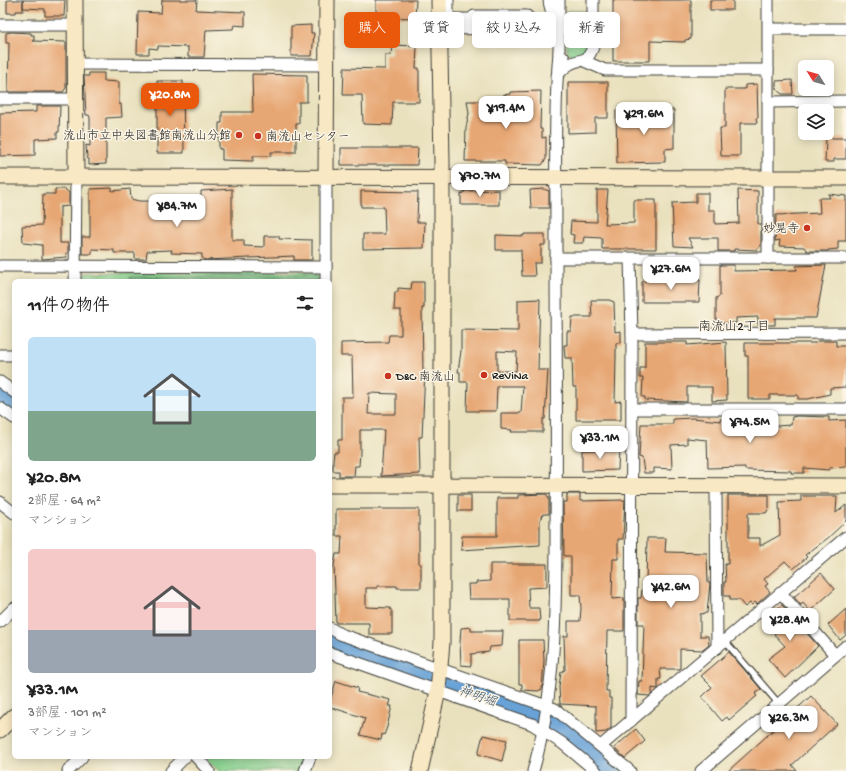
<!DOCTYPE html>
<html lang="ja">
<meta charset="utf-8">
<style>
:root{--surface:#fff;--page:#f2f2f2;--text:#222;--muted:#767676;--accent:#ea580c}
body{margin:0;font-family:"Gochi Hand","Klee One",sans-serif;background:var(--page);color:var(--text);height:100vh;display:flex;flex-direction:column;font-size:15px;white-space:nowrap}
*{box-sizing:border-box;margin:0}
p{font-size:13px;color:var(--muted)}
.icon{flex:none;width:22px;height:22px;fill:none;stroke:currentColor;stroke-width:2;stroke-linecap:round;stroke-linejoin:round}
.map{position:relative;flex:1;overflow:hidden}
.details{position:absolute;left:12px;top:279px;width:320px;height:480px;display:flex;flex-direction:column;background:var(--surface);border-radius:6px;box-shadow:0 2px 10px #0003}
.details>*{flex:none}
.hud{position:absolute;left:344px;top:12px;width:380px;height:36px;display:flex;gap:8px}
.needle{width:26px;rotate:307deg}
.tools{position:absolute;left:798px;top:60px;display:grid;gap:8px}
.tools a{display:grid;place-items:center;width:36px;height:36px;border-radius:6px;background:var(--surface);box-shadow:0 2px 10px #0003;font-size:20px}
.price{position:absolute;translate:-50% -34px;padding:0 9px;border-radius:8px;background:#fff;color:#222;font-size:13px;line-height:26px;filter:drop-shadow(0 1px 2px #0008)}
.price::after{content:'';position:absolute;left:50%;top:24px;width:12px;height:9px;margin-left:-6px;background:inherit;clip-path:polygon(0 0,100% 0,50% 100%)}
.price.active{background:var(--accent);color:#fff}
ul{padding:0;list-style:none}
li{display:grid;align-content:center;gap:8px;height:212px;padding:0 16px}
li span{display:grid;place-items:center;height:124px;border-radius:6px;color:#555}
li>.icon{margin-inline-start:auto}
span .icon{width:72px;height:72px;fill:#fffc;stroke-width:1}
li b{font-size:17px}
h2{display:flex;justify-content:space-between;align-items:center;height:48px;padding:0 16px;font-size:17px}
.chip{padding:0 14px;border-radius:6px;background:var(--surface);box-shadow:0 2px 10px #0003;font-size:14px;line-height:36px}
.chip.active{background:var(--accent);color:#fff}
.map>svg:first-child{display:block}
.green{fill:#88d390;stroke:#527856}
.forest{fill:#6eb57a;stroke:#45684b}
.lines{fill:none;stroke-linecap:round;stroke-linejoin:round}
.river{stroke:#67a2d7;stroke-width:21}
.building{fill:#e7a775;fill-rule:evenodd}
.lane-casing{stroke:#3b3a34;stroke-width:8}
.street-casing{stroke:#3b3a34;stroke-width:13}
.secondary-casing{stroke:#3b3a34;stroke-width:17}
.lane{stroke:#fff;stroke-width:5.5}
.street{stroke:#fff;stroke-width:11}
.secondary{stroke:#f8e8c3;stroke-width:15}
.poi-dot{fill:#c8321e;stroke:#fcf5e5;stroke-width:1.5}
.labels{text-anchor:middle;stroke-width:3;stroke-linejoin:round;paint-order:stroke}
.poi-label{font-size:12px;fill:#1c1c1c;stroke:#fcf5e5;text-anchor:start}
.neighbourhood-label{font-size:13px;fill:#1c1c1c;stroke:#fcf5e5}
.water-label{font-size:13px;font-style:italic;fill:#3e5870;stroke:#fcf5e5}
</style>
<div class="map">
<svg width="846" height="771" viewBox="0 0 846 771">
<rect width="100%" height="100%" fill="#fcf5e5"/>
<filter id="ink" filterUnits="userSpaceOnUse"><feTurbulence type="fractalNoise" baseFrequency=".025" numOctaves="2"/><feDisplacementMap in="SourceGraphic" scale="8" xChannelSelector="R" yChannelSelector="G"/><feConvolveMatrix kernelMatrix="1 2 1 2 8 2 1 2 1" color-interpolation-filters="sRGB"/></filter>
<filter id="wash" filterUnits="userSpaceOnUse"><feTurbulence type="fractalNoise" baseFrequency=".012" numOctaves="4" result="noise"/><feDisplacementMap in="SourceGraphic" scale="16" xChannelSelector="R" yChannelSelector="G"/><feGaussianBlur stdDeviation="0.9" result="paint"/><feColorMatrix in="noise" values="0 0 0 0 0 0 0 0 0 0 0 0 0 0 0 0 0 1.4 0 .05"/><feComposite in="paint" operator="in"/></filter>
<g filter="url(#wash)">
<rect width="100%" height="100%" fill="#e9e1bd"/>
<g class="green">
<path d="M566 11H586V45L582 56 574 57 567 51Z"/>
<path d="M314 272 321 279V281H81L87 273Z"/>
<path d="M205 757H304L299 771H219Z"/>
</g>
<path class="forest" d="M314 275 319 281H130V277Z"/>
<g class="lines">
<g class="river">
<path d="M0 395 14 405"/>
<path d="M330 640 340 647 553 721 614 771"/>
</g>
</g>
<g id="blocks">
<g class="building">
<path d="M7 0H65L64 16H45V9L23 8V0V11H16V13H7Z"/>
<path d="M162 0H197L196 10 245 12V26L234 25 233 29 206 30 204 57H188V47L158 46V49L149 48V54H137L138 12 161 13Z"/>
<path d="M376 0H416L415 18 376 17Z"/>
<path d="M613 0H691V39L685 40V42L650 41V61H613Z"/>
<rect x="710" y="0" width="23" height="10"/>
<path d="M311 25V33H314L312 56H291V26Z"/>
<path d="M11 32 31 33V35H34V40L32 41 66 42V88L63 92H8L9 43H6V33Z"/>
<path d="M392 45 417 46 416 68H419V102H393L392 125 363 124 362 95H343L344 68 385 69V55H391Z"/>
<path d="M89 73H104V81L119 82V104H121L122 117 106 118V164L89 165V159L87 158 86 145 90 146V118L89 115H86L84 76H89Z"/>
<path d="M252 74 307 75V102H299V124H296V152H271V156H253V161L222 160V149H219V123H222V112H253Z"/>
<path d="M792 80 793 94H782L776 89V81Z"/>
<path d="M157 81H183L184 153H157Z"/>
<path d="M568 82H608V118H595V132L568 133Z"/>
<path d="M757 84 758 118H756L757 123H740V156H721L720 128H725V89H745V85Z"/>
<path d="M541 91 540 129H542V138L546 137V159L542 165 505 164V161H465L466 128 469 113 467 101H504L503 95 510 94V92Z"/>
<path d="M36 106H60L59 132H57V138L35 139V155L0 156V113L36 112Z"/>
<path d="M674 110V148L665 149V162L617 163 616 111Z"/>
<path d="M826 138H846V159H834V162H825Z"/>
<path d="M341 148H418L417 165H341Z"/>
<path d="M112 188V191L130 189 131 199 139 201 201 202V191L232 189V240H244V246L264 247V236H279V239L312 240V260H294V256L205 260 202 258V254L171 253 172 250 147 251 146 259H135V253H114V250L92 249V254H82V237H90V189Z"/>
<path d="M55 189H65L69 193V206L60 207V243H68V253H66L67 257 42 259V245L23 243 22 226 42 225 43 194H55Z"/>
<path d="M544 189 549 191V208H531L530 190Z"/>
<path d="M499 190V205H461V194L464 193V191Z"/>
<path d="M597 190H608L605 224 634 223V200H656V249H602V238L584 237 583 243H573L574 235 570 234 571 221 597 222Z"/>
<path d="M738 190 758 191V224H761V245L757 250 734 249V251H718V238H688L693 247 674 246 672 203 696 202V193H708V210H715V224L739 223Z"/>
<path d="M361 191 418 192 417 222H425L424 248 363 249V234H385L384 207H361Z"/>
<path d="M828 194 846 196V241H838V249L828 250V251H807L804 247 779 246 780 240 775 241 776 215 820 213 819 198H830Z"/>
<path d="M524 234H545V245H541V263H534L535 276H522L521 250H496V235L524 236Z"/>
<path d="M720 265H734V271L797 270 796 266 826 265 816 318H775V325H758V317L736 318V323H716V298L720 296Z"/>
<path d="M650 279 700 280 699 302H642V282Z"/>
<path d="M412 282H424V308H422L423 370H425L422 437H419L420 474 381 476 384 430H360V453L359 466H355L354 476H339V471H333V460L334 452H338V440H342V397H353L352 356H341V343L388 342 389 335H401V310H394L395 292H398V288L411 289ZM369 393 396 394V414H368Z"/>
<path d="M540 299 538 370H548L545 419H543V432H511L512 430 501 429V413H521L523 386H497L496 411H467L468 382H460V372H458L461 351V330L518 331V300ZM497 351 517 352 516 371H497Z"/>
<path d="M591 300H609L614 302 615 332 621 331V343H616V357L615 402 621 401V420H576V387H573L572 358H565L564 345H567V331H571L572 317H592Z"/>
<path d="M818 341H836V346H846V387L830 388V394L808 399H798V395H770V399H748V356H745V343H816Z"/>
<path d="M645 342H687V345L726 342 727 400 712 401V387H687V402L645 400V397H642L643 378H640V368H645Z"/>
<path d="M797 416 829 417V421L846 420V467L829 468V470L804 468V473H791V471L745 470V467L708 468 707 440 687 438V444L671 445 672 469 654 468V473H644L642 458 639 457 641 424H673V419L693 418 720 421V419L731 418 741 417V420L762 417 763 427 791 425 792 417Z"/>
<path d="M582 450H619L618 470 582 471Z"/>
<path d="M546 494 549 498V514H543L542 518 540 519V545L461 550 462 536H497V498H518V495Z"/>
<path d="M567 494H580V501L625 500 623 539H618V559H613L612 599 624 598V631H607L606 691H609V698H611V728L606 732 596 733V706L560 704 559 687 561 672 565 670 564 636H568V621H580L581 608 580 595H571V556H564L563 502H567Z"/>
<rect x="458" y="495" width="13" height="16"/>
<path d="M728 495H769V508L766 513H748V538H760V546L780 535 779 502 801 501V496H837L836 513 846 505V521L828 538 805 555 807 557 793 569 785 561 764 579 768 584 765 586 770 592 757 604 755 602 752 605 750 603 745 607 739 600H730V596H724V582H726L725 564H728Z"/>
<path d="M336 509H419V564H421V588H397V586H377V588H366V607L390 608 392 612V634H369V623H336L334 565 336 554H341L342 536H336Z"/>
<path d="M647 538H666L665 552 707 553 708 583H710L707 613 700 614V636H708L709 645 703 650 680 649V669H660L661 679H658V689L652 688V694L649 696 638 695 639 681H642L644 624H638V598H641L642 590 646 587Z"/>
<path d="M490 564H547V587L528 588 529 608H539L540 621H510V599H469L468 584H476V582L490 581Z"/>
<path d="M821 573 835 589 810 611 803 603 801 605 794 597Z"/>
<path d="M782 605 818 646 785 678 768 659 785 646 774 634 780 629 768 616Z"/>
<path d="M846 609V635L840 640 828 625Z"/>
<path d="M471 627V631H503L502 646 490 647 489 652 471 654V666L461 665 460 642 461 628Z"/>
<path d="M519 640H543L544 660 542 689 538 691 522 690V684H519Z"/>
<path d="M729 652 761 689 755 694 757 696 729 720 727 717 722 721 702 697 712 687 701 676Z"/>
<path d="M336 681 358 688 357 692 391 700 389 706H392L387 727 384 735 382 734 381 740 360 735 365 718 330 707V701Z"/>
<path d="M811 696 837 724 792 765 797 771H728Z"/>
<path d="M636 729 645 741 625 758 614 748Z"/>
<path d="M483 735 507 740 502 761 478 754Z"/>
</g>
</g>
</g>
<g filter="url(#ink)">
<use href="#blocks" fill-opacity="0" stroke="#3b3a34" stroke-width="1"/>
<g class="lines">
<defs>
<path id="lane" d="M725 641 779 704"/>
<g id="street">
<path d="M448 0V14L452 19H471L474 16H527L532 22 550 21C555 15 549 7 549 0"/>
<path d="M559 0V52L564 58"/>
<path d="M768 0V258"/>
<path d="M0 25H74"/>
<path d="M439 29 559 28"/>
<path d="M769 29H846"/>
<path d="M584 61 605 70H768"/>
<path d="M76 64 326 65"/>
<path d="M557 76C561 71 565 66 572 63 584 58 587 63 593 47V0"/>
<path d="M0 99H74"/>
<path d="M769 102 846 101"/>
<path d="M326 177V281"/>
<path d="M556 258H846"/>
<path d="M630 259 632 334 631 721"/>
<path d="M0 266 326 267"/>
<path d="M75 281 76 177"/>
<path d="M632 334 846 333"/>
<path d="M0 355H14"/>
<path d="M0 382 14 392"/>
<path d="M0 408 14 418"/>
<path d="M632 409H846"/>
<path d="M716 486 717 648"/>
<path d="M0 502 14 513"/>
<path d="M781 593 835 655"/>
<path d="M0 622 14 608"/>
<path d="M330 628 340 634 555 709 630 771"/>
<path d="M330 653 532 724 562 743 596 771"/>
<path d="M601 746 846 537"/>
<path d="M196 757 209 771"/>
<path d="M68 771 82 757"/>
<path d="M171 771 185 757"/>
<path d="M305 771 310 757"/>
<path d="M533 771C556 691 556 610 556 527 557 428 556 328 556 229 556 170 554 111 559 52"/>
<path d="M701 771 846 646"/>
</g>
<g id="secondary">
<path d="M75 0 76 177"/>
<path d="M0 177 846 178"/>
<path d="M326 177 327 0"/>
<path d="M330 485 846 486"/>
<path d="M0 730 14 716"/>
<path d="M420 771 438 691 442 642V162L439 0"/>
</g>
</defs>
<use href="#lane" class="lane-casing"/>
<use href="#street" class="street-casing"/>
<use href="#secondary" class="secondary-casing"/>
<use href="#lane" class="lane"/>
<use href="#street" class="street"/>
<use href="#secondary" class="secondary"/>
</g>
</g>
<g class="poi-dot">
<circle cx="239" cy="135" r="4"/>
<circle cx="258" cy="136" r="4"/>
<circle cx="807" cy="228" r="4"/>
<circle cx="484" cy="375" r="4"/>
<circle cx="388" cy="376" r="4"/>
</g>
<g class="labels">
<g class="poi-label">
<text x="231" y="139" text-anchor="end">流山市立中央図書館南流山分館</text>
<text x="266" y="140">南流山センター</text>
<text x="799" y="232" text-anchor="end">妙晃寺</text>
<text x="492" y="379">ReViNa</text>
<text x="396" y="380">D&amp;C 南流山</text>
</g>
<g class="neighbourhood-label">
<text x="734" y="330">南流山2丁目</text>
</g>
<g class="water-label">
<text transform="translate(478 695) rotate(19)" y="5">神明堀</text>
</g>
</g>
</svg>
<div class="tools">
<a><svg class="needle" viewBox="-14 -14 28 28"><path d="M0-13l5 13h-10z" fill="#e53935"/><path d="M0 13l5-13h-10z" fill="#767676"/></svg></a>
<a><svg class="icon" aria-label="layers" viewBox="0 0 24 24"><path d="M12 4l9 5-9 5-9-5zM3 14l9 5 9-5"/></svg></a>
</div>
<b class="price active" style="left:170px;top:117px">¥20.8M</b>
<b class="price" style="left:506px;top:130px">¥19.4M</b>
<b class="price" style="left:644px;top:136px">¥29.6M</b>
<b class="price" style="left:480px;top:198px">¥70.7M</b>
<b class="price" style="left:177px;top:228px">¥84.7M</b>
<b class="price" style="left:671px;top:291px">¥27.6M</b>
<b class="price" style="left:750px;top:444px">¥74.5M</b>
<b class="price" style="left:600px;top:460px">¥33.1M</b>
<b class="price" style="left:671px;top:609px">¥42.6M</b>
<b class="price" style="left:790px;top:642px">¥28.4M</b>
<b class="price" style="left:789px;top:740px">¥26.3M</b>
<div class="hud">
<a class="chip active">購入</a>
<a class="chip">賃貸</a>
<a class="chip">絞り込み</a>
<a class="chip">新着</a>
</div>
<section class="details">
<h2>11件の物件<svg class="icon" aria-label="filters" viewBox="0 0 24 24"><path d="M4 7h16M4 17h16"/><circle cx="9" cy="7" r="2"/><circle cx="15" cy="17" r="2"/></svg></h2>
<ul>
<li><span style="background:linear-gradient(#bfe0f5 60%,#7fa58c 0)"><svg class="icon" aria-label="home" viewBox="0 0 24 24"><path d="M3 11l9-7 9 7M6 9v11h12V9"/></svg></span><div><b>¥20.8M</b><p>2部屋 · 64 m²</p><p>マンション</p></div></li>
<li><span style="background:linear-gradient(#f6c9c9 65%,#9aa5b1 0)"><svg class="icon" aria-label="home" viewBox="0 0 24 24"><path d="M3 11l9-7 9 7M6 9v11h12V9"/></svg></span><div><b>¥33.1M</b><p>3部屋 · 101 m²</p><p>マンション</p></div></li>
</ul>
</section>
</div>
